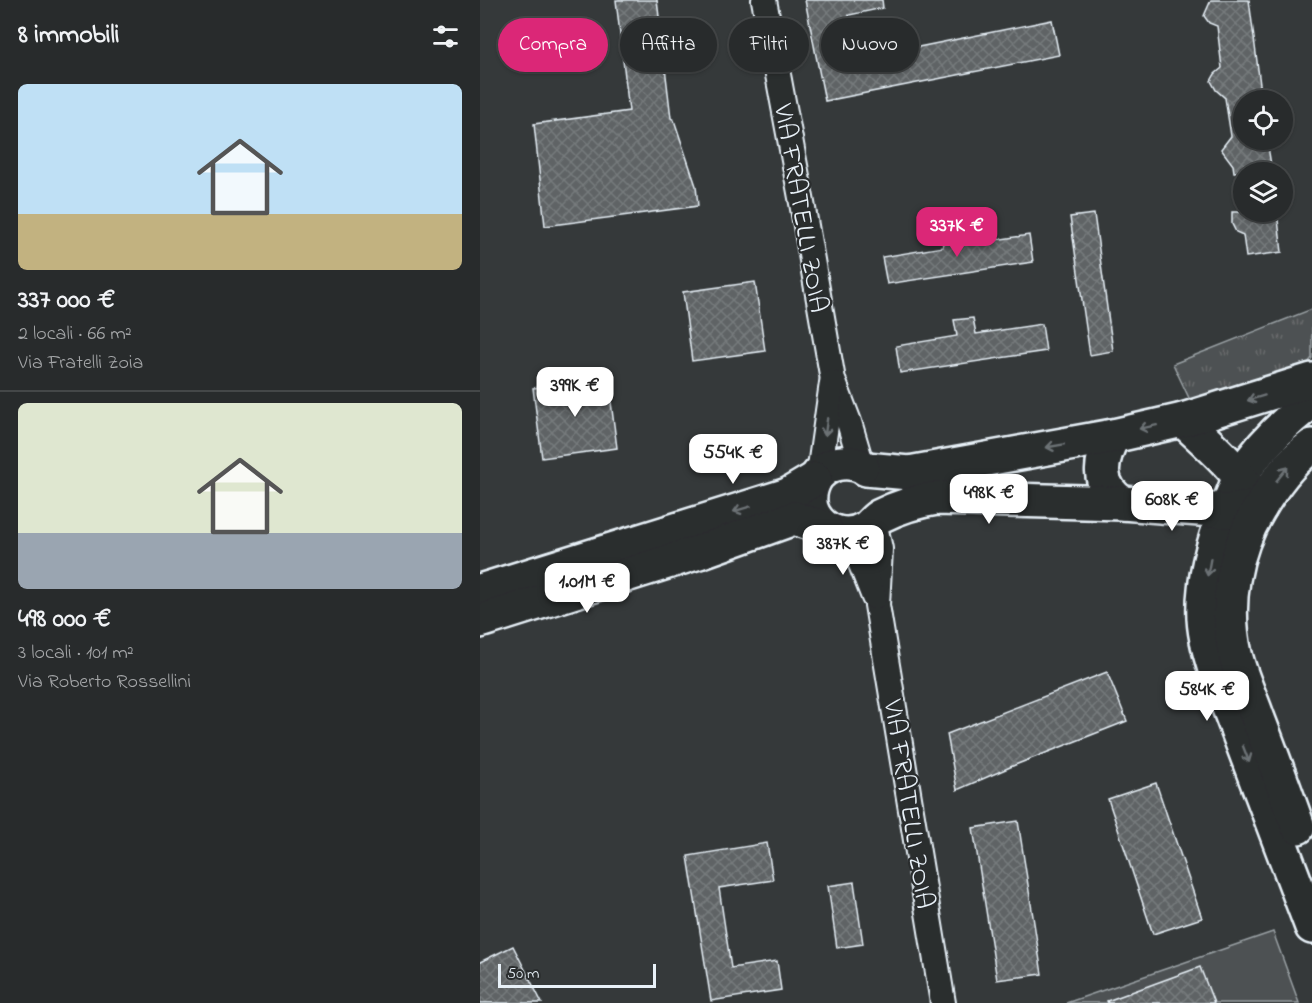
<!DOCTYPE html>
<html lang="it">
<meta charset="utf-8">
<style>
:root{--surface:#282b2c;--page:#343738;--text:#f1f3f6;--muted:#a5a7a9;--line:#444748;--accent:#db2777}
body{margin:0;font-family:"Indie Flower",sans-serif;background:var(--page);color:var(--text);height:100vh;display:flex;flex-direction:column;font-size:22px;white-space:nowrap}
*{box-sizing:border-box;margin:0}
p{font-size:20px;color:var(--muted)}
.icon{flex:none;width:33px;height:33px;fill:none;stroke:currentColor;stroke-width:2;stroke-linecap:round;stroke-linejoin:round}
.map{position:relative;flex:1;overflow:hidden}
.panel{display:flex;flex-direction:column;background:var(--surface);width:480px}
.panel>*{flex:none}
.banner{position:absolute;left:18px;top:18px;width:570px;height:54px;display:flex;gap:12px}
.fabs{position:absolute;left:753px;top:90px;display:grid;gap:12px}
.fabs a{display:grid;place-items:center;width:60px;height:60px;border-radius:50%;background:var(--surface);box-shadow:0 2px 4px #0004,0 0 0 2px var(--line);font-size:30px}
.scale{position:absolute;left:18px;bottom:15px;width:158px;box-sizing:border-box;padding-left:6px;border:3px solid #e8f1f8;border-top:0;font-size:16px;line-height:21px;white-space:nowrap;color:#e8f1f8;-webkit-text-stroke:4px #2a2d2e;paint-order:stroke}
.price{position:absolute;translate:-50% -51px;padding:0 14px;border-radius:12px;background:#fff;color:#222;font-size:20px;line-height:39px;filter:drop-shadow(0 2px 3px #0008)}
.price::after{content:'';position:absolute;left:50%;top:36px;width:18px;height:14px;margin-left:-9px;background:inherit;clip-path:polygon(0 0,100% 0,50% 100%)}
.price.on{background:var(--accent);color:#fff}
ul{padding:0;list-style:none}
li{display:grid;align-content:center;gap:12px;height:318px;padding:0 18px}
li+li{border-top:2px solid var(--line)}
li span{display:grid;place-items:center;height:186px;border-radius:9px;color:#555}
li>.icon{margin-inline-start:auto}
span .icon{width:108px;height:108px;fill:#fffc;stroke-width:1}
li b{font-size:26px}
h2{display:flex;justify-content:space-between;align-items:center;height:72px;padding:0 18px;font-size:26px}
.tag{padding:0 21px;border-radius:27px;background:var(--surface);box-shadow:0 2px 4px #0004,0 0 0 2px var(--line);font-size:21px;line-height:54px}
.tag.on{background:var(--accent);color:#fff}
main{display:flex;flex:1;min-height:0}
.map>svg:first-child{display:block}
.grass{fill:url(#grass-tufts);stroke:#9aa1a5;stroke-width:1.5}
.garden{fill:#4d5152;stroke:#9aa1a5;stroke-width:1.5}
.building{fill:url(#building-cross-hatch);stroke:#e8f1f8;stroke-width:1.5}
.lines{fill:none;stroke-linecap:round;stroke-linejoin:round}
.street-casing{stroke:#e8f1f8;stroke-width:28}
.secondary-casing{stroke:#e8f1f8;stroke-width:38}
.street{stroke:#2a2d2e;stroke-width:24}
.secondary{stroke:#2a2d2e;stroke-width:33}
.oneway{stroke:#6c7275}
.labels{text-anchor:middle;stroke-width:4.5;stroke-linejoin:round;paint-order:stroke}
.street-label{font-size:27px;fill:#e8f1f8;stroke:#2a2d2e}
</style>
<main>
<section class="panel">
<h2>8 immobili<svg class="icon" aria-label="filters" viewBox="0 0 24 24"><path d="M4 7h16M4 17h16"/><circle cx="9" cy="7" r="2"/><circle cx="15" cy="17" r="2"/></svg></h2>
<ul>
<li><span style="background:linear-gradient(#bfe0f5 70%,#c2b280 0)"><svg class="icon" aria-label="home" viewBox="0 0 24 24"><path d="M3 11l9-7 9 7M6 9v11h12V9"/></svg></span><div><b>337 000 €</b><p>2 locali · 66 m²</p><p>Via Fratelli Zoia</p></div></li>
<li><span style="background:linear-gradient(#dfe7d0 70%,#9aa5b1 0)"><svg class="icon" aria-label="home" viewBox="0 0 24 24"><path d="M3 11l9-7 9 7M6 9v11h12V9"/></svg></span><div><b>498 000 €</b><p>3 locali · 101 m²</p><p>Via Roberto Rossellini</p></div></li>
</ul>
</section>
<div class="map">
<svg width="832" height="1003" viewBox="0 0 832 1003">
<defs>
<pattern id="grass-tufts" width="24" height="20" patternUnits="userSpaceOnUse" patternTransform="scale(1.5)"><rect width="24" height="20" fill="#4d5152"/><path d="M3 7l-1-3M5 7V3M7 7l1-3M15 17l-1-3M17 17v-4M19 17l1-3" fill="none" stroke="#676a6c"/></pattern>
<pattern id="building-cross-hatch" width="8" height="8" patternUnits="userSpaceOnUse" patternTransform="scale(1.5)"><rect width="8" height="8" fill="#5f6365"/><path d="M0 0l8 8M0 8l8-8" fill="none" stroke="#767a7c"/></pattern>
</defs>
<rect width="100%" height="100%" fill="#35393a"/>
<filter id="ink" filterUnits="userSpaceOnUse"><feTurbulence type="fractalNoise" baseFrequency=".0167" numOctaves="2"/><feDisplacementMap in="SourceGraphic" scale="12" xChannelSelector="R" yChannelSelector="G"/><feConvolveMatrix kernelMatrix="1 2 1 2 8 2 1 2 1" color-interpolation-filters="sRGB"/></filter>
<g filter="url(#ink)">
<path class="grass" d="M832 309V358L828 363 710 400 693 364Z"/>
<path class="garden" d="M793 932 819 1003H586Z"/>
<g class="building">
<path d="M136 0H177L191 118 194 120 216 186 218 206 65 226 54 124 149 111Z"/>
<path d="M325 0H402L403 8 369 15 371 25 362 26 369 61 572 20 579 55 345 101Z"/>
<path d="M731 0H769L782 100H764V140H787L792 172H754L753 165 741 149 751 136 745 98 736 90 731 81 735 74 742 68 737 26 729 23 724 16Z"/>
<path d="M752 212H797L802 252 766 257 763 235 756 232 752 224Z"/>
<path d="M614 214 633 351 610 355 590 217Z"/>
<path d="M480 229 482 245 549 235 553 262 407 284 402 257 463 247 461 231Z"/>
<path d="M275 282 285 351 212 361 203 292Z"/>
<path d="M493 318 496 334 562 324 566 351 420 373 416 346 477 336 474 320Z"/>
<path d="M128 379 137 448 62 458 53 388Z"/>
<path d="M627 672 647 721 535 765 477 790 467 734Z"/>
<path d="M676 783 722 918 673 934 628 799Z"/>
<path d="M538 821 562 974 517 980 493 828Z"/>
<path d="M287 843 293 880 239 888 251 968 297 961 301 990 231 1001 208 856Z"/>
<path d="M374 882 383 944 357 948 348 886Z"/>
<path d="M33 946 62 1003H0V962Z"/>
<path d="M720 967 734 1003H628L627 1001Z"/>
</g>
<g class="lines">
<defs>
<g id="street">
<path d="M284 0 322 203 353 380 369 422 382 466 386 469"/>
<path d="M335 479 339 474 352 383"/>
<path d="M394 521 400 549 397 605 463 1003"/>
<path d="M351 531 377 554 394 597"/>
</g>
<g id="secondary">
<path d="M832 401C806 421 780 446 762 474 757 482 754 493 749 503 734 539 722 578 724 618 725 638 731 657 737 676L832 927"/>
<path d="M703 420C729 445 751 462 771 493"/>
<path d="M633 436C620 461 615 484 642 503"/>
<path d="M386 469 429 473 633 436 703 420 832 380"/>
<path d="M339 474C351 462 366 460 382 466"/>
<path d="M335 479C329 491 327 503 334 515 344 533 368 540 386 528 391 525 394 519 400 516 418 507 437 501 457 498L642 503 746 511 780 507"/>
<path d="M0 591 308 495 335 479"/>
<path d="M0 621 219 552 314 518 345 528"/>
<path d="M818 827C805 791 792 755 778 719 771 698 760 676 755 654 744 605 753 552 779 509 793 485 809 462 832 446"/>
</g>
</defs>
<use href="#street" class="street-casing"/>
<use href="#secondary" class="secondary-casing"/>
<use href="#street" class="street"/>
<use href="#secondary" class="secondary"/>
</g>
<defs><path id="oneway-shaft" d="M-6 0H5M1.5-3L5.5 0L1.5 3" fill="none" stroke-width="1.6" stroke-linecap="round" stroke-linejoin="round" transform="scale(1.5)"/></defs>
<g class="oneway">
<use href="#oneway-shaft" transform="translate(776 398) rotate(163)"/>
<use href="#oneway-shaft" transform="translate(346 427) rotate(98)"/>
<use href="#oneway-shaft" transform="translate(668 427) rotate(168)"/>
<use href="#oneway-shaft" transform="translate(575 446) rotate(170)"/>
<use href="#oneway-shaft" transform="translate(802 474) rotate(-51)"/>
<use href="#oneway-shaft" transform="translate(262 509) rotate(163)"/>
<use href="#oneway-shaft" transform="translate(729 567) rotate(100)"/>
<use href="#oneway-shaft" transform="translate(766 754) rotate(69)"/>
</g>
</g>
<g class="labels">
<g class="street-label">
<text transform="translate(322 208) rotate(80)" y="9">VIA FRATELLI ZOIA</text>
<text transform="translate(430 804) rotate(81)" y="9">VIA FRATELLI ZOIA</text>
</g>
</g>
</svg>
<div class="fabs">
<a><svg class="icon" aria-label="locate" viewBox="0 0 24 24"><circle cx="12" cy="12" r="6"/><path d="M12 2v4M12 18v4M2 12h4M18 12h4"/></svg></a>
<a><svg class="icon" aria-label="layers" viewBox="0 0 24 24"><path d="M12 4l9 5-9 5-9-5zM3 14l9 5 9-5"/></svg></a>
</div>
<div class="scale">50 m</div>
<b class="price on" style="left:477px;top:258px">337K €</b>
<b class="price" style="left:95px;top:418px">399K €</b>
<b class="price" style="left:253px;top:485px">554K €</b>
<b class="price" style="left:509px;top:525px">498K €</b>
<b class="price" style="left:692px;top:532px">608K €</b>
<b class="price" style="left:363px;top:576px">387K €</b>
<b class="price" style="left:107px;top:614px">1.01M €</b>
<b class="price" style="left:727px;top:722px">584K €</b>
<div class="banner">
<a class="tag on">Compra</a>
<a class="tag">Affitta</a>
<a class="tag">Filtri</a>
<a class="tag">Nuovo</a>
</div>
</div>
</main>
